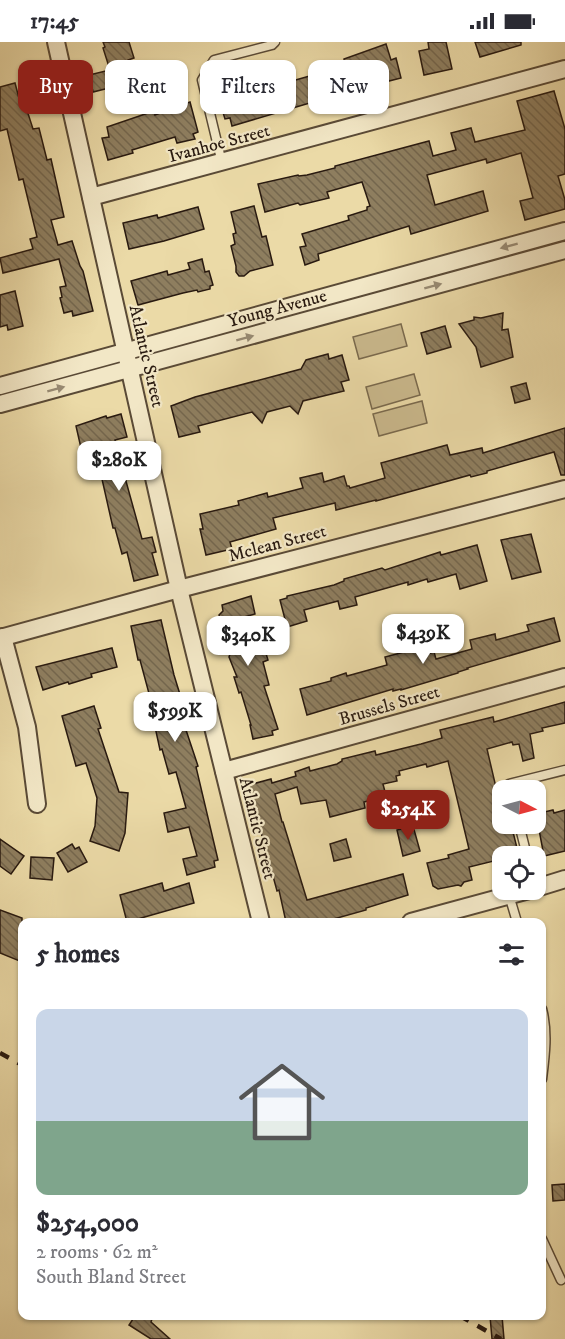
<!DOCTYPE html>
<meta charset="utf-8">
<style>
:root{--surface:#fff;--page:#f7f7f7;--text:#2b2b33;--muted:#7c7c81;--line:#e1e1e2;--accent:#8f2418}
body{margin:0;font-family:"IM FELL DW Pica",serif;background:var(--page);color:var(--text);height:100vh;display:flex;flex-direction:column;font-size:22px;white-space:nowrap}
*{box-sizing:border-box;margin:0}
p{font-size:20px;color:var(--muted)}
.icon{flex:none;width:33px;height:33px;fill:none;stroke:currentColor;stroke-width:2;stroke-linecap:round;stroke-linejoin:round}
.map{position:relative;flex:1;overflow:hidden}
.drawer{position:absolute;left:18px;top:876px;width:528px;height:402px;display:flex;flex-direction:column;background:var(--surface);border-radius:12px;box-shadow:0 2px 4px #0004}
.drawer>*{flex:none}
.top-card{position:absolute;left:18px;top:18px;width:530px;height:54px;display:flex;gap:12px}
.needle{width:39px;rotate:96deg}
.controls{position:absolute;left:492px;top:738px;display:grid;gap:12px}
.controls a{display:grid;place-items:center;width:54px;height:54px;border-radius:12px;background:var(--surface);box-shadow:0 2px 4px #0004;font-size:30px}
.price{position:absolute;translate:-50% -51px;padding:0 14px;border-radius:12px;background:#fff;color:#222;font-size:20px;line-height:39px;filter:drop-shadow(0 2px 3px #0008)}
.price::after{content:'';position:absolute;left:50%;top:36px;width:18px;height:14px;margin-left:-9px;background:inherit;clip-path:polygon(0 0,100% 0,50% 100%)}
.price.selected{background:var(--accent);color:#fff}
ul{padding:0;list-style:none}
li{display:grid;align-content:center;gap:12px;height:318px;padding:0 18px}
li+li{border-top:2px solid var(--line)}
li span{display:grid;place-items:center;height:186px;border-radius:12px;color:#555}
li>.icon{margin-inline-start:auto}
span .icon{width:108px;height:108px;fill:#fffc;stroke-width:1}
li b{font-size:26px}
h2{display:flex;justify-content:space-between;align-items:center;height:72px;padding:0 18px;font-size:26px}
.pill{padding:0 21px;border-radius:12px;background:var(--surface);box-shadow:0 2px 4px #0004;font-size:21px;line-height:54px}
.pill.selected{background:var(--accent);color:#fff}
.status{display:flex;justify-content:space-between;align-items:center;height:42px;padding:0 30px;background:var(--surface);direction:ltr}
.status svg{height:16px;fill:currentColor}
.map>svg:first-child{display:block}
.grass{fill:url(#grass-tufts);stroke:#7a6a4e;stroke-width:1.5}
.pitch{fill:#cab98d;stroke:#7a6a4e;stroke-width:1.5}
.building{fill:url(#building-back-hatch);stroke:#291a10;stroke-width:1.5}
.lines{fill:none;stroke-linecap:round;stroke-linejoin:round}
.service-casing{stroke:#5a4a36;stroke-width:11}
.minor-casing{stroke:#5a4a36;stroke-width:20}
.service{stroke:#f2e7c6;stroke-width:8}
.minor{stroke:#f2e7c6;stroke-width:16}
.rail{stroke:#291a10;stroke-width:4.5;stroke-dasharray:10 10;stroke-linecap:butt}
.oneway{fill:#988b74}
.labels{text-anchor:middle;stroke-width:4.5;stroke-linejoin:round;paint-order:stroke}
.street-label{font-size:18px;fill:#291a10;stroke:#f2e7c6}
</style>
<div class="status"><b>17:45</b><svg viewBox="0 0 49 12"><path d="M0 12V9h3v3zM5 12V6h3v6zM10 12V3h3v9zM15 12V0h3v12zM26 1h20v11H26zM47 4h2v5h-2z"/></svg></div>
<div class="map">
<svg width="565" height="1297" viewBox="0 0 565 1297">
<defs>
<pattern id="grass-tufts" width="24" height="20" patternUnits="userSpaceOnUse" patternTransform="scale(1.5)"><rect width="24" height="20" fill="#cab98d"/><path d="M3 7l-1-3M5 7V3M7 7l1-3M15 17l-1-3M17 17v-4M19 17l1-3" fill="none" stroke="#ae9e79"/></pattern>
<pattern id="building-back-hatch" width="6" height="6" patternUnits="userSpaceOnUse" patternTransform="scale(1.5)"><rect width="6" height="6" fill="#8e7e5f"/><path d="M-1 5l2 2M0 0l6 6M5-1l2 2" fill="none" stroke="#74664d"/></pattern>
</defs>
<rect width="100%" height="100%" fill="#ebdaa7"/>
<filter id="stains"><feTurbulence type="fractalNoise" baseFrequency=".00333" numOctaves="4"/><feColorMatrix values="0 0 0 0 .2 0 0 0 0 .09 0 0 0 0 .02 0 0 0 .5 -.17"/></filter>
<radialGradient id="worn" r=".72"><stop offset=".6" stop-color="#630" stop-opacity="0"/><stop offset="1" stop-color="#630" stop-opacity=".3"/></radialGradient>
<path class="grass" d="M565 196V201L148 315 147 313V311Z"/>
<g class="pitch">
<path d="M401 282 407 304 359 317 353 295Z"/>
<path d="M414 332 420 353 372 367 366 345Z"/>
<path d="M422 359 427 381 379 394 373 372Z"/>
</g>
<g class="building">
<path d="M103 0H129L134 16 128 18 133 40 93 50 89 33 110 28 103 6 105 5Z"/>
<path d="M428 0H446L452 27 424 33 419 9 429 7Z"/>
<path d="M475 0H521V3L480 15Z"/>
<path d="M386 2 391 18 396 16 401 36 385 40 384 37 360 44 364 56 347 61 346 57 322 65 321 61 313 63V60L232 84 230 76 225 77 221 64 227 62 221 42 258 32 257 29 287 21 292 39 345 24 344 17Z"/>
<path d="M15 41 20 60 24 59 33 87 39 86 47 118 51 117 64 175 51 178 58 203 72 199 80 224 83 229 93 269 73 274 72 269 64 271 60 256 62 255 60 245 66 244 59 217 3 231 0 216 33 207 30 197 37 195 23 137 19 138 7 87 0 89V45Z"/>
<path d="M554 49 565 87V132L558 134 565 158V167L525 178 520 159 533 156 521 111 487 121 486 117 427 133 435 163 483 149 488 169 411 192 409 184 318 212 319 218 305 223 300 205 306 204 302 192 349 178 348 174 367 168V165L370 164 362 140 327 150 329 156 300 163 298 161 265 170 258 142 298 133 299 134 307 133 335 126V124L429 99 433 114 456 108 451 91 471 86 475 100 525 88 517 59Z"/>
<path d="M190 60 198 90 193 92 195 97 177 101 175 95 132 108 133 111 108 118 102 96 109 95 107 85 154 69 155 73Z"/>
<path d="M254 164 262 195 266 194 273 223 250 229 244 234H239L236 230V224L231 204 235 202 233 192 236 191 231 170Z"/>
<path d="M198 165 204 187 164 199 129 207 123 181 157 173 158 176Z"/>
<path d="M202 217 205 230 209 229 213 243 210 244V247L198 250 197 248 183 251 138 263 131 239 167 229 168 233 190 227 188 221Z"/>
<path d="M15 249 23 284 8 288 7 283 0 285V253Z"/>
<path d="M503 271 502 288 508 287 513 315 481 325 476 305 459 282 474 278V275L481 276Z"/>
<path d="M445 284 451 305 427 312 421 291Z"/>
<path d="M328 312 329 317 342 313 349 338 341 340 344 349 303 359 298 372 290 364 267 370 262 381 252 370 198 384 200 390 179 395 171 364 195 355 301 327 306 318Z"/>
<path d="M526 341 530 357 515 361 511 345Z"/>
<path d="M121 372 127 395 115 398 121 421 124 420 127 431 124 432 142 497 152 495 156 510 152 511 158 533 134 539 127 510 122 512 115 486H113L102 437 98 435 97 430 99 427 93 403 81 406 76 384 106 374 107 376Z"/>
<path d="M565 386V433H561L554 410 487 429V431L471 435 470 433 376 459V458L336 468 335 461 273 476 276 487 230 500 232 507 206 513 200 487H203L200 472 239 463 238 459 267 451 268 455 303 446 300 436 322 431 324 440 344 434 347 444H349L350 446 385 436 381 421 447 403 450 413 482 406 483 411Z"/>
<path d="M531 492 541 530 512 537 501 498Z"/>
<path d="M477 503 487 539 460 547 456 532 428 540 427 537 408 543V540L355 555 357 563 340 567 338 559 304 568 307 579 287 585 280 558 287 556V554L334 543 344 539V537L382 526 385 528 440 510 441 513Z"/>
<path d="M251 554 255 572 244 575 252 605 263 602 268 618 263 620 269 643 264 644 278 687 272 689 273 693 253 697 250 683H251L241 650 239 651 234 635H237L229 615 230 612 219 573 223 569 222 563Z"/>
<path d="M422 574 426 589 420 590 426 612 434 610 436 617 472 607 470 598 495 592 496 598 529 589 527 583 554 576 560 599 467 626 468 627 458 630V631L401 648V647L393 649V647L307 673 300 647 331 639V636L346 631 347 634 387 623 385 615 412 608 403 579Z"/>
<path d="M161 578 174 633 186 672 181 673 198 724 196 725 218 818 214 819 215 825 187 833 183 817 197 814 189 785 168 790 164 771 186 766 176 730 169 732 162 707 160 708 152 671 154 670 140 618H138L131 584Z"/>
<path d="M112 606 117 625 91 632 92 635 69 642 68 640 43 648 36 625Z"/>
<path d="M565 660V681L542 686 543 689 530 692 534 716 523 719 519 702 513 703 512 700 487 707 502 771V782H511L519 814H502V817L469 825 472 838 464 840 461 844 458 843 438 847 433 844 427 821 449 816 448 813 469 807 448 719 427 725 426 722 399 729 400 733 396 734 397 739 383 742 386 754 364 760 365 766 330 775 326 758 301 762 297 745 275 752 282 780H283L307 858 403 832 408 853 366 866V868L323 880H286L279 848 277 849 270 823 269 824 260 786H261L249 743 271 737 272 741 296 734 295 730 309 725 310 729 337 722 342 719V717L375 709 376 713 421 702 442 696 440 688 493 675 494 680Z"/>
<path d="M94 664 101 686 98 687 119 750 128 751 125 791 119 809 90 799 95 784 97 756 86 721 76 724 62 674Z"/>
<path d="M553 768 554 771 565 768V809L544 814 536 772Z"/>
<path d="M413 784 420 809 403 814 397 788Z"/>
<path d="M0 797 24 814 11 832 0 824Z"/>
<path d="M346 797 351 815 334 819 330 802Z"/>
<path d="M72 802 75 807 79 805 87 820 68 830 57 811Z"/>
<path d="M31 815 54 816 52 838 30 836Z"/>
<path d="M162 841 164 849 189 841 194 861 127 880 120 853Z"/>
<path d="M0 868 22 876V920L0 911Z"/>
<path d="M565 1142V1158L553 1159 552 1143Z"/>
<path d="M135 1274H153L151 1280 170 1297H151L129 1283Z"/>
<path d="M490 1274H502L504 1297H492Z"/>
</g>
<g class="lines">
<defs>
<g id="service">
<path d="M222 121 202 38 214 18 272 3 275 0"/>
<path d="M511 748 509 742 565 728"/>
<path d="M519 782 527 814"/>
<path d="M509 853 517 880"/>
<path d="M542 967C548 990 545 1013 542 1037"/>
<path d="M542 1197 561 1238"/>
</g>
<g id="minor">
<path d="M56 0 179 547 261 880"/>
<path d="M91 155 565 27"/>
<path d="M0 344 565 189"/>
<path d="M0 362 565 208"/>
<path d="M3 595 27 685 37 762"/>
<path d="M0 596 179 547 565 447"/>
<path d="M224 729 565 635"/>
<path d="M536 846 565 837"/>
<path d="M411 880 529 848"/>
</g>
</defs>
<use href="#service" class="service-casing"/>
<use href="#minor" class="minor-casing"/>
<use href="#service" class="service"/>
<use href="#minor" class="minor"/>
<g class="rail">
<path d="M0 1011 22 1023"/>
<path d="M460 1274 501 1297"/>
</g>
</g>
<defs><path id="oneway-solid" d="M-6-.8H1V-3.2L6.5 0L1 3.2V.8H-6Z" transform="scale(1.5)"/></defs>
<g class="oneway">
<use href="#oneway-solid" transform="translate(509 204) rotate(165)"/>
<use href="#oneway-solid" transform="translate(433 244) rotate(-15)"/>
<use href="#oneway-solid" transform="translate(245 296) rotate(-15)"/>
<use href="#oneway-solid" transform="translate(56 347) rotate(-15)"/>
</g>
<g class="labels">
<g class="street-label">
<text transform="translate(219 101) rotate(-15)" y="6">Ivanhoe Street</text>
<text transform="translate(277 266) rotate(-15)" y="6">Young Avenue</text>
<text transform="translate(147 314) rotate(77)" y="6">Atlantic Street</text>
<text transform="translate(277 501) rotate(-15)" y="6">Mclean Street</text>
<text transform="translate(389 663) rotate(-16)" y="6">Brussels Street</text>
<text transform="translate(258 786) rotate(76)" y="6">Atlantic Street</text>
</g>
</g>
<rect width="100%" height="100%" filter="url(#stains)"/>
<rect width="100%" height="100%" fill="url(#worn)"/>
</svg>
<div class="controls">
<a><svg class="needle" viewBox="-14 -14 28 28"><path d="M0-13l5 13h-10z" fill="#e53935"/><path d="M0 13l5-13h-10z" fill="#7c7c81"/></svg></a>
<a><svg class="icon" aria-label="locate" viewBox="0 0 24 24"><circle cx="12" cy="12" r="6"/><path d="M12 2v4M12 18v4M2 12h4M18 12h4"/></svg></a>
</div>
<b class="price" style="left:119px;top:450px">$280K</b>
<b class="price" style="left:423px;top:623px">$439K</b>
<b class="price" style="left:248px;top:625px">$340K</b>
<b class="price" style="left:175px;top:701px">$599K</b>
<b class="price selected" style="left:408px;top:799px">$254K</b>
<div class="top-card">
<a class="pill selected">Buy</a>
<a class="pill">Rent</a>
<a class="pill">Filters</a>
<a class="pill">New</a>
</div>
<section class="drawer">
<h2>5 homes<svg class="icon" aria-label="filters" viewBox="0 0 24 24"><path d="M4 7h16M4 17h16"/><circle cx="9" cy="7" r="2"/><circle cx="15" cy="17" r="2"/></svg></h2>
<ul>
<li><span style="background:linear-gradient(#c9d6e8 60%,#7fa58c 0)"><svg class="icon" aria-label="home" viewBox="0 0 24 24"><path d="M3 11l9-7 9 7M6 9v11h12V9"/></svg></span><div><b>$254,000</b><p>2 rooms · 62 m²</p><p>South Bland Street</p></div></li>
</ul>
</section>
</div>
